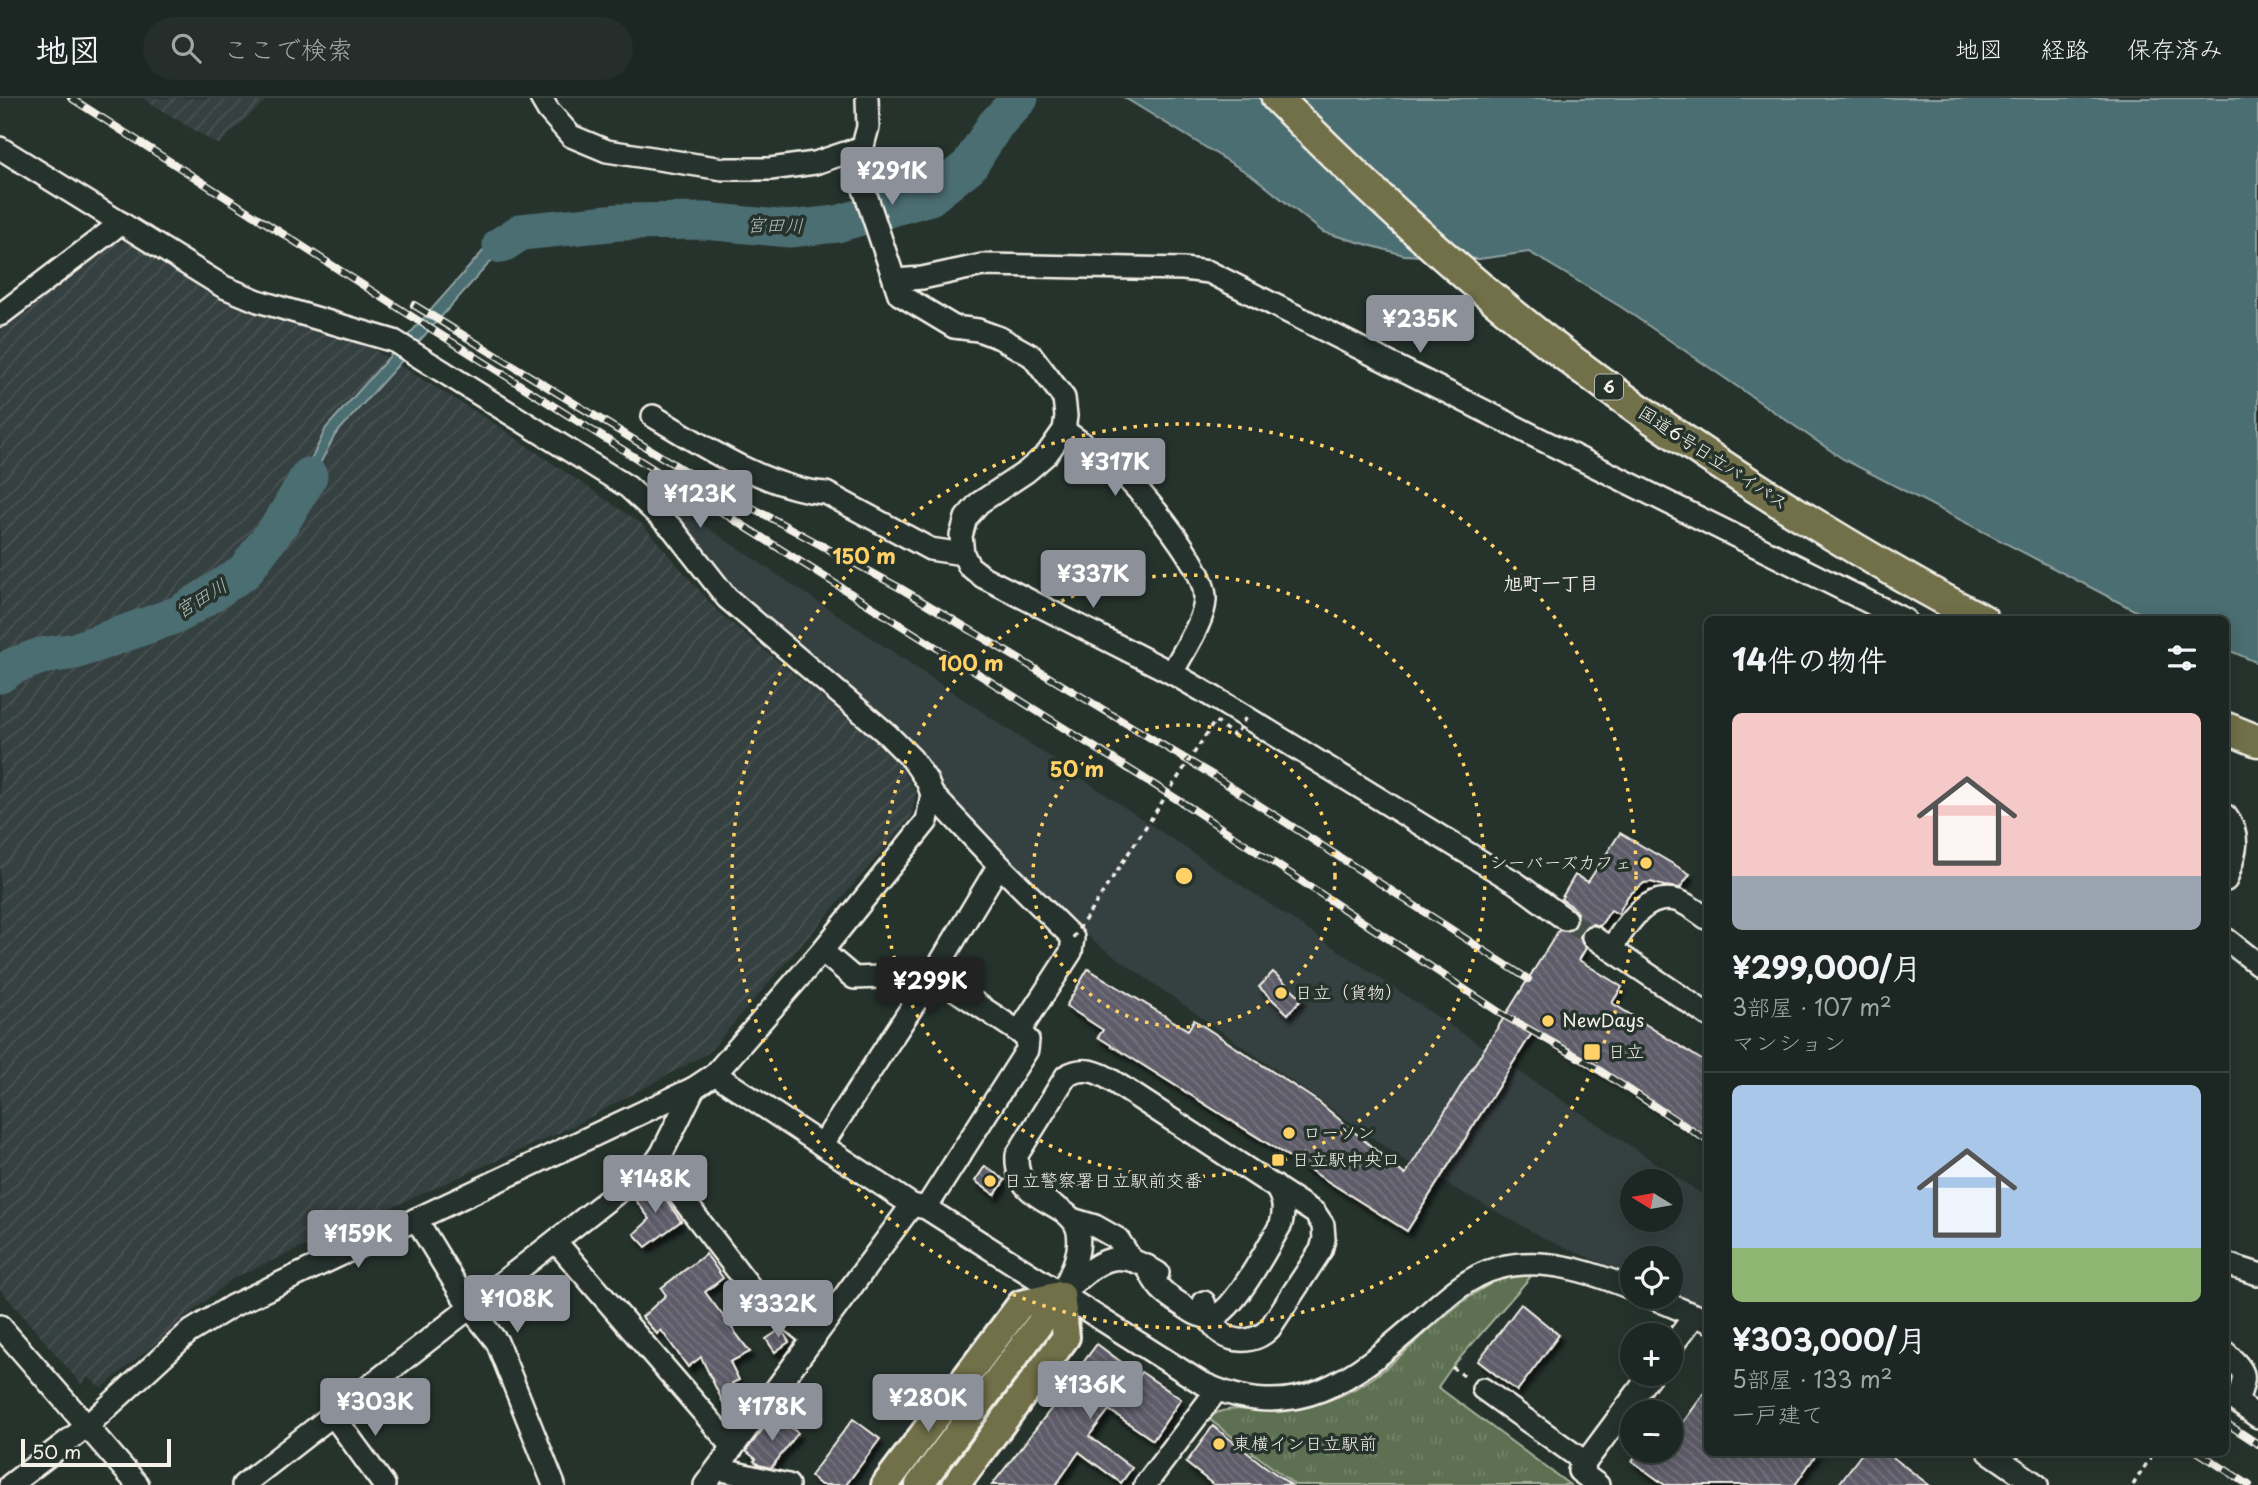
<!DOCTYPE html>
<html lang="ja">
<meta charset="utf-8">
<style>
:root{--surface:#1c2622;--page:#252e2a;--text:#f1f3f6;--muted:#a0a5a5;--line:#3a4340;--accent:#8c9099}
body{margin:0;font-family:"Playpen Sans","Klee One",sans-serif;background:var(--page);color:var(--text);height:100vh;display:flex;flex-direction:column;font-size:26px;white-space:nowrap}
*{box-sizing:border-box;margin:0}
p{font-size:23px;color:var(--muted)}
.icon{flex:none;width:38px;height:38px;fill:none;stroke:currentColor;stroke-width:2;stroke-linecap:round;stroke-linejoin:round}
.map{position:relative;flex:1;overflow:hidden}
.panel{position:absolute;left:1704px;top:518px;width:525px;height:840px;display:flex;flex-direction:column;background:var(--surface);border-radius:10px;box-shadow:0 4px 18px #0003,0 0 0 2px var(--line)}
.panel>*{flex:none}
.needle{width:46px;rotate:281deg}
.fabs{position:absolute;left:1620px;top:1071px;display:grid;gap:14px}
.fabs a{display:grid;place-items:center;width:63px;height:63px;border-radius:50%;background:var(--surface);box-shadow:0 4px 18px #0003,0 0 0 2px var(--line);font-size:35px}
.scale{position:absolute;left:21px;bottom:18px;width:150px;box-sizing:border-box;padding-left:7px;border:4px solid #f4f1e8;border-top:0;font-size:19px;line-height:24px;white-space:nowrap;color:#f4f1e8;-webkit-text-stroke:5px #26332d;paint-order:stroke}
.price{position:absolute;translate:-50% -60px;padding:0 16px;border-radius:7px;background:var(--accent);color:#fff;font-size:23px;line-height:46px;filter:drop-shadow(0 2px 4px #0008)}
.price::after{content:'';position:absolute;left:50%;top:42px;width:21px;height:16px;margin-left:-10px;background:inherit;clip-path:polygon(0 0,100% 0,50% 100%)}
.price.on{background:#222;color:#fff}
ul{padding:0;list-style:none}
li{display:grid;align-content:center;gap:14px;height:371px;padding:0 28px}
li+li{border-top:2px solid var(--line)}
li span{display:grid;place-items:center;height:217px;border-radius:10px;color:#555}
li>.icon{margin-inline-start:auto}
span .icon{width:126px;height:126px;fill:#fffc;stroke-width:1}
li b{font-size:30px}
h2{display:flex;justify-content:space-between;align-items:center;height:84px;padding:0 28px;font-size:30px}
header{display:flex;align-items:center;gap:42px;box-sizing:border-box;height:98px;padding:0 35px;background:var(--surface);border-bottom:2px solid var(--line)}
header strong{font-size:33px}
nav{display:flex;gap:38px;margin-inline-start:auto;font-size:24px}
.search{width:490px;height:63px;background:var(--page);display:flex;align-items:center;gap:18px;box-sizing:border-box;padding:0 24px;border-radius:38px;color:var(--muted);font-size:26px}
.map>svg:first-child{display:block}
.built{fill:#363f3f;fill-rule:evenodd}
.industrial{fill:url(#industrial-furrows)}
.grass{fill:url(#grass-tufts);stroke:#a8b09c;stroke-width:2}
.water{fill:#4c6e72;stroke:#8fa2a1;stroke-width:2}
.lines{fill:none;stroke-linecap:round;stroke-linejoin:round}
.river{stroke:#4c6e72;stroke-width:37}
.building{fill:url(#building-back-hatch);stroke:#f4f1e8;stroke-width:2;filter:url(#shadow)}
.minor-tunnel{stroke:#455049;stroke-width:21;stroke-dasharray:21 10;stroke-linecap:butt}
.minor-casing{stroke:#f4f1e8;stroke-width:26}
.major-casing{stroke:#f4f1e8;stroke-width:32}
.highway-casing{stroke:#f4f1e8;stroke-width:35}
.path{stroke:#f4f1e8;stroke-width:3.5;stroke-dasharray:5 5;stroke-linecap:butt}
.minor{stroke:#26332d;stroke-width:21}
.major{stroke:#71704a;stroke-width:26}
.highway{stroke:#71704a;stroke-width:30}
.rail-casing{stroke:#f4f1e8;stroke-width:8}
.rail{stroke:#26332d;stroke-width:5;stroke-dasharray:16;stroke-linecap:butt}
.path-bridge{stroke:#f4f1e8;stroke-width:3.5;stroke-dasharray:5 5;stroke-linecap:butt}
.ring{fill:none;stroke:#ffd166;stroke-width:3.5;stroke-dasharray:3.5 7}
.poi-dot{fill:#ffd166;stroke:#26332d;stroke-width:2.5}
.labels{text-anchor:middle;stroke-width:7;stroke-linejoin:round;paint-order:stroke}
.shield{fill:#26332d;stroke:#b6b8b0;stroke-width:2}
.shield-label{font-size:16px;font-weight:bold;fill:#f4f1e8}
.street-label{font-size:18px;fill:#f4f1e8;stroke:#26332d}
.poi-label{font-size:18px;fill:#f4f1e8;stroke:#26332d;text-anchor:start}
.water-label{font-size:19px;font-style:italic;fill:#b1bdb9;stroke:#26332d}
.neighbourhood-label{font-size:19px;font-weight:bold;fill:#f4f1e8;stroke:#26332d}
.centre{fill:#ffd166;stroke:#26332d;stroke-width:3.5}
.ring-label{font-size:21px;text-anchor:middle;font-weight:bold;fill:#ffd166;stroke:#26332d;stroke-width:7;stroke-linejoin:round;paint-order:stroke}
</style>
<header>
<strong>地図</strong>
<div class="search"><svg class="icon" aria-label="search" viewBox="0 0 24 24"><circle cx="10" cy="10" r="6"/><path d="M15 15l6 6"/></svg>ここで検索</div>
<nav><a>地図</a><a>経路</a><a>保存済み</a></nav>
</header>
<div class="map">
<svg width="2258" height="1387" viewBox="0 0 2258 1387">
<defs>
<pattern id="industrial-furrows" width="10" height="10" patternUnits="userSpaceOnUse" patternTransform="scale(1.75)"><rect width="10" height="10" fill="#363f3f"/><path d="M-1 1l2-2M0 10L10 0M9 11l2-2" fill="none" stroke="#4a5252"/></pattern>
<pattern id="grass-tufts" width="24" height="20" patternUnits="userSpaceOnUse" patternTransform="scale(1.75)"><rect width="24" height="20" fill="#5d6f51"/><path d="M3 7l-1-3M5 7V3M7 7l1-3M15 17l-1-3M17 17v-4M19 17l1-3" fill="none" stroke="#75846a"/></pattern>
<pattern id="building-back-hatch" width="6" height="6" patternUnits="userSpaceOnUse" patternTransform="scale(1.75)"><rect width="6" height="6" fill="#5d5c68"/><path d="M-1 5l2 2M0 0l6 6M5-1l2 2" fill="none" stroke="#75747e"/></pattern>
<filter id="shadow"><feDropShadow dx="3.5" dy="6" stdDeviation="2" flood-color="#0009"/></filter>
</defs>
<rect width="100%" height="100%" fill="#26332d"/>
<filter id="ink" filterUnits="userSpaceOnUse"><feTurbulence type="fractalNoise" baseFrequency=".0143" numOctaves="2"/><feDisplacementMap in="SourceGraphic" scale="14" xChannelSelector="R" yChannelSelector="G"/><feConvolveMatrix kernelMatrix="1 2 1 2 8 2 1 2 1" color-interpolation-filters="sRGB"/></filter>
<g filter="url(#ink)">
<path class="built" d="M663 400 1708 1100V1211L1671 1195V1160H1633V1178L1549 1143 1404 1062 1093 843 730 488ZM1633 1083H1671V1122H1633Z"/>
<g class="industrial">
<path d="M142 0H268L218 47Z"/>
<path d="M126 143 242 211 366 247 486 320 642 426 718 514 895 659 916 695 911 720 708 955 572 1029 233 1180 102 1290 88 1279 81 1286 0 1191V227L98 150Z"/>
</g>
<path class="grass" d="M1532 1177 1452 1269 1438 1289 1570 1387H1295L1209 1321C1223 1303 1263 1316 1285 1313 1304 1310 1324 1305 1342 1297 1394 1275 1432 1221 1482 1191 1489 1187 1497 1180 1505 1179 1514 1177 1523 1178 1532 1177Z"/>
<g class="water">
<path d="M1125 0H2258V565L2226 551V522L2155 521 2136 513 1843 361 1621 209 1529 154 1479 161 1404 157 1323 134 1254 79Z"/>
<path d="M545 123 548 138C530 140 502 144 493 161L335 337 288 426 279 419 313 358 326 330 484 152 494 147 519 127Z"/>
</g>
<g class="lines">
<g class="river">
<path d="M501 147 521 134 619 124 705 123 789 131 837 126 930 99 969 68 995 27 1020 0"/>
<path d="M0 577 13 568 41 558 75 553 179 516 211 496 244 474 283 422 309 378"/>
</g>
</g>
<g class="building">
<path d="M1620 735 1690 776 1680 790 1664 788 1651 784 1644 785 1628 798 1618 816 1611 812 1600 828 1593 826 1587 828 1582 832 1580 839 1582 845 1586 850 1579 862 1622 889 1612 905 1708 966V1042L1534 932 1407 1133 1098 939 1103 932 1066 908 1088 871 1188 932 1194 922 1320 1005 1405 1077 1559 832 1570 833 1576 828 1578 822 1577 815 1573 809 1561 801 1575 777 1588 784Z"/>
<path d="M1273 874 1302 900 1288 916 1259 889Z"/>
<path d="M985 1068 1005 1082 995 1097 975 1083Z"/>
<path d="M648 1087 656 1088 681 1123 646 1149 634 1136 650 1121 633 1099Z"/>
<path d="M706 1156 723 1180 705 1194 750 1254 730 1264 739 1282 732 1285 743 1308 728 1315 701 1259 688 1269 661 1232 657 1236 642 1219 666 1197 661 1190Z"/>
<path d="M1521 1206 1559 1237 1517 1293 1478 1263Z"/>
<path d="M781 1231 789 1244 775 1254 766 1241Z"/>
<path d="M1097 1246 1139 1277 1141 1274 1181 1301 1153 1342 1109 1312 1089 1338 1132 1370 1121 1385 1079 1354 1056 1387H992L1057 1303 1055 1302Z"/>
<path d="M1708 1290V1354H1818L1795 1387H1665L1632 1363 1639 1353H1671V1341Z"/>
<path d="M774 1317 798 1335 771 1370 759 1367 754 1363 756 1361 746 1353Z"/>
<path d="M853 1321 880 1341 846 1387H821L810 1378Z"/>
<path d="M1213 1328 1262 1366 1291 1387H1214L1186 1365Z"/>
<path d="M1863 1354H1886L1929 1387H1838Z"/>
</g>
<g class="lines">
<path class="minor-tunnel" d="M1565 821 1593 839"/>
<defs>
<g id="minor">
<path d="M541 0 548 12 571 38 607 53 723 71H770L815 65 863 49"/>
<path d="M867 0 868 29 857 70 899 196 954 229 978 232 1000 240 1032 258 1064 300 1066 318 1064 332 1047 356 1026 374 979 405 966 420 961 438 963 456 969 468 983 479 1172 575 1215 600 1516 785 1565 821"/>
<path d="M0 50 224 189 258 203 394 243 628 389 673 431 727 500 887 636 912 661 927 683 932 696 999 767 1073 840 1071 854 1019 934"/>
<path d="M895 182 922 180 983 167 1183 171 1209 174 1534 338 1905 522"/>
<path d="M0 217 121 125"/>
<path d="M653 318C703 348 767 391 826 395L930 451 963 456"/>
<path d="M1064 332C1083 347 1107 360 1124 377 1147 401 1207 469 1205 502 1204 524 1182 555 1172 575"/>
<path d="M2226 718C2243 740 2234 758 2226 782"/>
<path d="M1593 839 1708 917"/>
<path d="M2226 841 2258 866"/>
<path d="M1611 851C1626 828 1645 793 1679 803 1689 807 1699 815 1708 821"/>
<path d="M822 853 854 880 933 877 1019 934 1028 942 1027 952 926 1110"/>
<path d="M715 976 912 1107 926 1110 1200 1284C1295 1330 1354 1281 1423 1220 1444 1201 1470 1177 1498 1170 1544 1158 1591 1174 1633 1191"/>
<path d="M822 1047 933 877 999 767"/>
<path d="M655 1065 753 1193 814 1241"/>
<path d="M416 1121 470 1210 497 1244 554 1387"/>
<path d="M1072 1121 1095 1128 1118 1141 1131 1161"/>
<path d="M556 1144 733 1349"/>
<path d="M2226 1166 2258 1176"/>
<path d="M1147 1168C1156 1189 1163 1195 1182 1207 1193 1215 1203 1222 1216 1217 1235 1211 1270 1145 1281 1126 1285 1111 1284 1101 1275 1088"/>
<path d="M1065 1193C1100 1163 1113 1147 1158 1175"/>
<path d="M1061 1197C1069 1178 1082 1156 1078 1134 1072 1101 1014 1108 1017 1057L1066 978C1081 969 1094 972 1108 980L1315 1115 1323 1127 1324 1141 1321 1152 1270 1230C1254 1247 1226 1247 1212 1225 1208 1219 1206 1211 1204 1204"/>
<path d="M1651 1199 1708 1223"/>
<path d="M0 1228 138 1387"/>
<path d="M1671 1249 1695 1217"/>
<path d="M2226 1255C2248 1277 2246 1275 2237 1304L2258 1319"/>
<path d="M1483 1291 1585 1364"/>
<path d="M333 1317 384 1387"/>
<path d="M1989 1354 2037 1387"/>
<path d="M718 1371 788 1387"/>
<path d="M10 1387 86 1329 188 1235 232 1208 694 990 715 976 822 853 927 723 932 696"/>
<path d="M243 1387 655 1065 662 1055 694 990"/>
<path d="M705 1387 912 1107"/>
<path d="M1145 1387 1217 1292"/>
<path d="M1598 1387 1579 1373 1651 1276"/>
</g>
<g id="major">
<path d="M885 1387 1021 1206 1061 1197"/>
<path d="M919 1387 1061 1197"/>
<path d="M956 1387 1066 1239 1061 1197"/>
</g>
<g id="highway">
<path d="M1277 0C1351 74 1428 148 1510 214 1601 289 1700 355 1800 417 1860 454 1920 490 1983 522"/>
<path d="M2226 630 2258 643"/>
</g>
</defs>
<use href="#minor" class="minor-casing"/>
<use href="#major" class="major-casing"/>
<use href="#highway" class="highway-casing"/>
<g class="path">
<path d="M1452 1269 1467 1280"/>
<path d="M2133 1387 2154 1354"/>
</g>
<use href="#minor" class="minor"/>
<use href="#major" class="major"/>
<use href="#highway" class="highway"/>
<defs>
<g id="rail">
<path d="M71 0 422 225 1194 712 1505 918 1585 963 1708 1043"/>
<path d="M414 207 688 375 900 490 1214 678 1528 881"/>
<path d="M2226 1325 2258 1346"/>
<path d="M2198 1354 2249 1387"/>
</g>
</defs>
<use href="#rail" class="rail-casing"/>
<use href="#rail" class="rail"/>
<path class="path-bridge" d="M1073 840 1215 623 1235 638 1246 619"/>
</g>
</g>
<g class="ring">
<circle cx="1184" cy="778" r="151"/>
<circle cx="1184" cy="778" r="301"/>
<circle cx="1184" cy="778" r="452"/>
</g>
<g class="poi-dot">
<circle cx="1646" cy="765" r="7"/>
<circle cx="1281" cy="895" r="7"/>
<circle cx="1548" cy="923" r="7"/>
<rect x="1583" y="945" width="18" height="18" rx="3.5"/>
<circle cx="1289" cy="1035" r="7"/>
<rect x="1271" y="1055" width="14" height="14" rx="3.5"/>
<circle cx="990" cy="1083" r="7"/>
<circle cx="1219" cy="1346" r="7"/>
</g>
<g class="labels">
<rect class="shield" x="1595" y="276.5" width="28" height="25" rx="5"/>
<g class="shield-label">
<text x="1609" y="295">6</text>
</g>
<g class="street-label">
<text transform="translate(1713 360) rotate(33)" y="6">国道6号日立バイパス</text>
</g>
<g class="poi-label">
<text x="1632" y="771" text-anchor="end">シーバーズカフェ</text>
<text x="1295" y="901">日立（貨物）</text>
<text x="1562" y="929">NewDays</text>
<text x="1608" y="960">日立</text>
<text x="1303" y="1041">ローソン</text>
<text x="1292" y="1068">日立駅中央口</text>
<text x="1004" y="1089">日立警察署日立駅前交番</text>
<text x="1233" y="1352">東横イン日立駅前</text>
</g>
<g class="water-label">
<text transform="translate(775 127) rotate(1)" y="7">宮田川</text>
<text transform="translate(201 500) rotate(-31)" y="7">宮田川</text>
</g>
<g class="neighbourhood-label">
<text x="1551" y="492">旭町一丁目</text>
</g>
</g>
<circle cx="1184" cy="778" r="10" class="centre"/>
<g class="ring-label">
<text x="864" y="466">150 m</text>
<text x="971" y="573">100 m</text>
<text x="1077" y="679">50 m</text>
</g>
</svg>
<div class="fabs">
<a><svg class="needle" viewBox="-14 -14 28 28"><path d="M0-13l5 13h-10z" fill="#e53935"/><path d="M0 13l5-13h-10z" fill="#a0a5a5"/></svg></a>
<a><svg class="icon" aria-label="locate" viewBox="0 0 24 24"><circle cx="12" cy="12" r="6"/><path d="M12 2v4M12 18v4M2 12h4M18 12h4"/></svg></a>
<a>+</a>
<a>−</a>
</div>
<div class="scale">50 m</div>
<b class="price" style="left:892px;top:109px">¥291K</b>
<b class="price" style="left:1420px;top:257px">¥235K</b>
<b class="price" style="left:1115px;top:400px">¥317K</b>
<b class="price" style="left:700px;top:432px">¥123K</b>
<b class="price" style="left:1093px;top:512px">¥337K</b>
<b class="price on" style="left:930px;top:919px">¥299K</b>
<b class="price" style="left:655px;top:1117px">¥148K</b>
<b class="price" style="left:358px;top:1172px">¥159K</b>
<b class="price" style="left:517px;top:1237px">¥108K</b>
<b class="price" style="left:778px;top:1242px">¥332K</b>
<b class="price" style="left:1090px;top:1323px">¥136K</b>
<b class="price" style="left:928px;top:1336px">¥280K</b>
<b class="price" style="left:375px;top:1340px">¥303K</b>
<b class="price" style="left:772px;top:1345px">¥178K</b>
<section class="panel">
<h2>14件の物件<svg class="icon" aria-label="filters" viewBox="0 0 24 24"><path d="M4 7h16M4 17h16"/><circle cx="9" cy="7" r="2"/><circle cx="15" cy="17" r="2"/></svg></h2>
<ul>
<li><span style="background:linear-gradient(#f6c9c9 75%,#9aa5b1 0)"><svg class="icon" aria-label="home" viewBox="0 0 24 24"><path d="M3 11l9-7 9 7M6 9v11h12V9"/></svg></span><div><b>¥299,000/月</b><p>3部屋 · 107 m²</p><p>マンション</p></div></li>
<li><span style="background:linear-gradient(#a9c7e8 75%,#8fb573 0)"><svg class="icon" aria-label="home" viewBox="0 0 24 24"><path d="M3 11l9-7 9 7M6 9v11h12V9"/></svg></span><div><b>¥303,000/月</b><p>5部屋 · 133 m²</p><p>一戸建て</p></div></li>
</ul>
</section>
</div>
